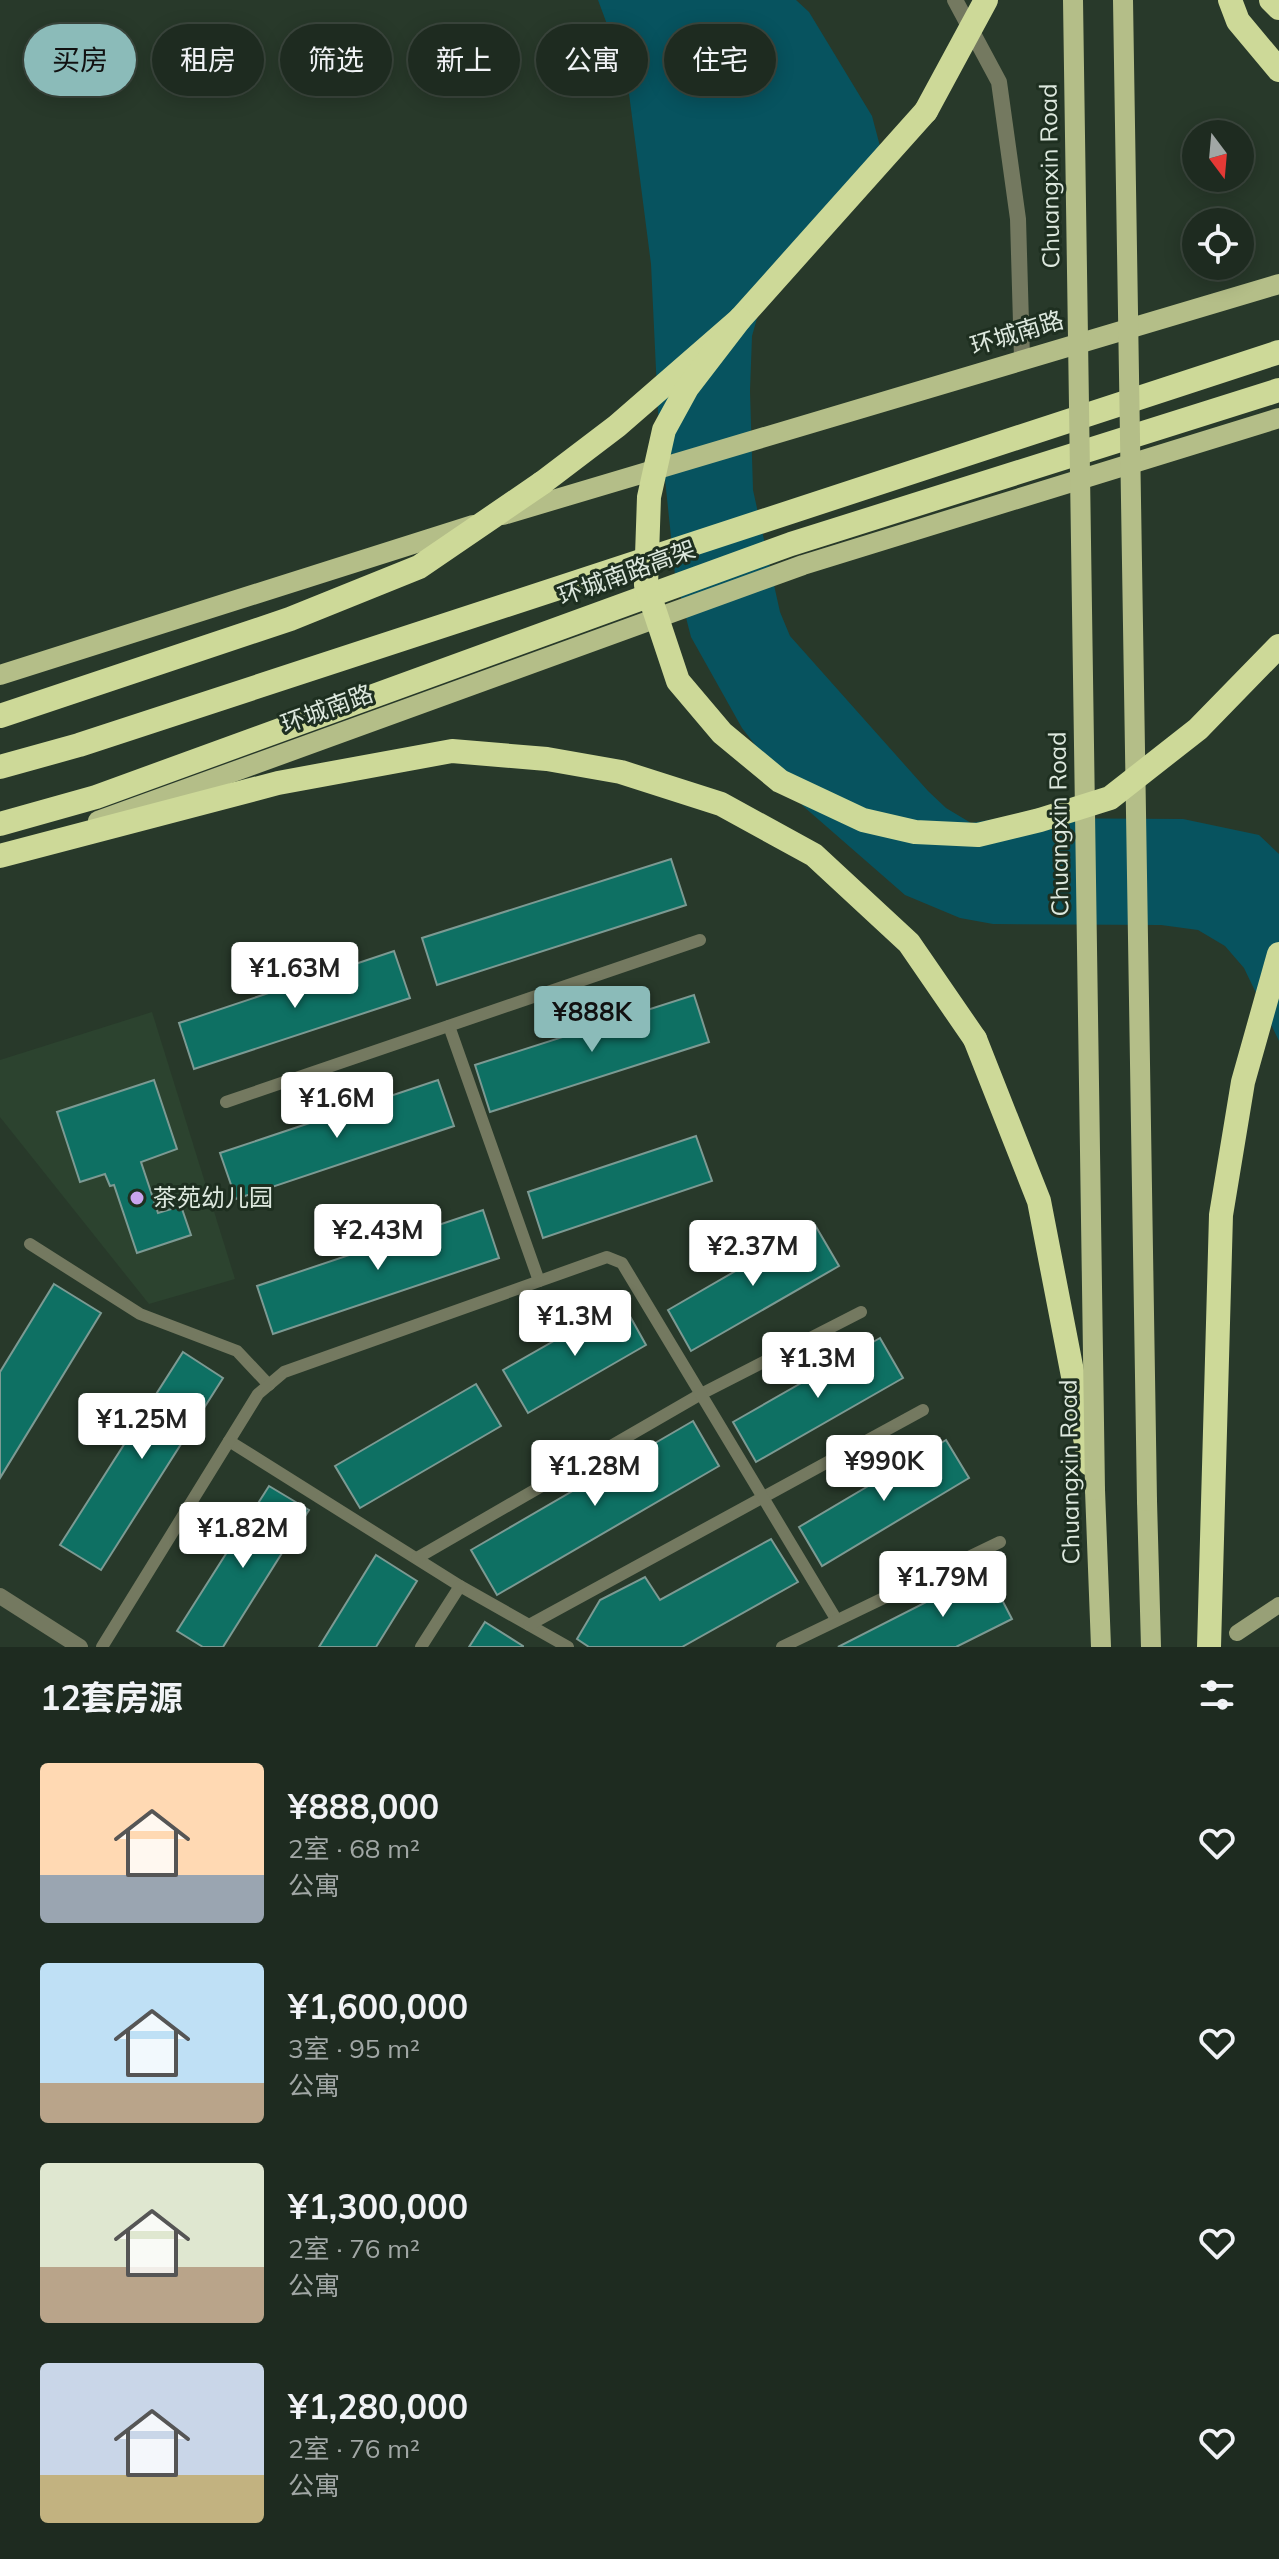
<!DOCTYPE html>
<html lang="zh">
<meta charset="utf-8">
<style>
:root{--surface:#1e2b20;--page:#2b372d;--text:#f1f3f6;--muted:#a1a7a5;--line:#3c473e;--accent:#8bbbb9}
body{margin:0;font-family:Mulish,"Noto Sans SC",sans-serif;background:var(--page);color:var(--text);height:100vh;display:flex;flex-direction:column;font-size:30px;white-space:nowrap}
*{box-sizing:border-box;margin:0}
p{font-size:26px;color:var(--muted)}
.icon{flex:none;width:44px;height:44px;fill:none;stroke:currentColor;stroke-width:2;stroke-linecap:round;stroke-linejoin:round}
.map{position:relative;height:1647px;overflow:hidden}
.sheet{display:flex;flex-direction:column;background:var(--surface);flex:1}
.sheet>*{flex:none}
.guide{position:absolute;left:24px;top:24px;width:800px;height:72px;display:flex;gap:16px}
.needle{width:52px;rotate:164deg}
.fabs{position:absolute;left:1182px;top:120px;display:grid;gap:16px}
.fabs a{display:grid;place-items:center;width:72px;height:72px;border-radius:50%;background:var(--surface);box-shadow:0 4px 20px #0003,0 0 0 2px var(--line);font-size:40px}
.price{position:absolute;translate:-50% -68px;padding:0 18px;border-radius:8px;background:#fff;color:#222;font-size:26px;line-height:52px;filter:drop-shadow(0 2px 4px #0008)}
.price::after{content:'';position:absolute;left:50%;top:48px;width:24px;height:18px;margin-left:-12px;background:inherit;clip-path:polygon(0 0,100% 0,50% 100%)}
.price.selected{background:var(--accent);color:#111}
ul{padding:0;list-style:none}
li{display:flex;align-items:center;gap:24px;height:200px;padding:0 40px}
li span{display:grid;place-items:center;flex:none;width:224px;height:160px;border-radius:8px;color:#555}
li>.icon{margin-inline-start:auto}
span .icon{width:96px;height:96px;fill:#fffc;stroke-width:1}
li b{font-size:34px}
h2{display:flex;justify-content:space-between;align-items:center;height:96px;padding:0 40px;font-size:34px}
.tag{padding:0 28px;border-radius:36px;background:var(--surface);box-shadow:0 4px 20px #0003,0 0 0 2px var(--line);font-size:28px;line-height:72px}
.tag.selected{background:var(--accent);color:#111}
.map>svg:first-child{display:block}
.built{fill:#2c432f}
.water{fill:#07535f}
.building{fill:#0e7063;stroke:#7c9a93;stroke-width:2}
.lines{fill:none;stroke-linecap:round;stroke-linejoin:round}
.lane{stroke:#747960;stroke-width:12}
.street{stroke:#747960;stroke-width:16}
.secondary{stroke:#98a077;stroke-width:16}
.primary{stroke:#b4be88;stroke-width:20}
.highway{stroke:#cdd998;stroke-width:24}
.primary-bridge{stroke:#b4be88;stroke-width:20}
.highway-bridge{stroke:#cdd998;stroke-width:24}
.poi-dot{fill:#c9a5ee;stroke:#1e2f20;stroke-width:3}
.labels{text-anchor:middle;stroke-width:6;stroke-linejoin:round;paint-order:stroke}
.street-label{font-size:24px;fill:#dde8de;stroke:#1e2f20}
.poi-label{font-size:24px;fill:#dde8de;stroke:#1e2f20;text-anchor:start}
</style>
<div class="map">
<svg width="1279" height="1647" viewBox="0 0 1279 1647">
<rect width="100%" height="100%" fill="#28392a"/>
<path class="built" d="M152 1012 235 1279 149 1304 0 1117V1060Z"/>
<path class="water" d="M598 0H796L809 12 872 116 881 150 770 272 752 336 750 391 753 490 780 612 790 636 928 791 946 808 971 823 1000 818 1183 819 1259 835 1279 854V1041L1244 968 1225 946 1198 930 1161 925 993 924 960 918 905 895 803 806 742 728 691 637 675 575 658 412 651 264 627 78Z"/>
<g class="building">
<path d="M671 859 686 905 437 985 422 938Z"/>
<path d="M394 951 410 998 194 1069 179 1023Z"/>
<path d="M694 995 709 1042 490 1112 475 1065Z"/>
<path d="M154 1080 177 1149 141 1162 158 1213 181 1206 191 1235 137 1253 114 1185 110 1186 105 1174 80 1182 57 1112Z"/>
<path d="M438 1080 454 1126 236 1199 220 1153Z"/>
<path d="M696 1136 712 1181 543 1238 528 1192Z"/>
<path d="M483 1210 499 1258 273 1334 257 1286Z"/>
<path d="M815 1225 839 1266 691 1351 668 1310Z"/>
<path d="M54 1284 101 1313 0 1478V1372Z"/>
<path d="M622 1302 646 1345 528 1413 503 1370Z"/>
<path d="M880 1338 903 1378 756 1462 733 1422Z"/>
<path d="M183 1352 223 1378 101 1570 60 1545Z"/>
<path d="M476 1384 501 1426 360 1508 335 1466Z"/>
<path d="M693 1421 719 1466 497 1595 471 1550Z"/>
<path d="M946 1440 969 1478 822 1566 799 1527Z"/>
<path d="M269 1486 309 1510 223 1647H203L177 1631Z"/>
<path d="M771 1539 798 1582 682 1647H589L577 1639 600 1600 645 1577 660 1600Z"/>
<path d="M376 1555 417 1581 376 1647H319Z"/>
<path d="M987 1571 1012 1619 956 1647H838Z"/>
<path d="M485 1622 523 1646V1647H469Z"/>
</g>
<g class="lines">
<g class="lane">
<path d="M449 1026 539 1281"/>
<path d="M226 1102 700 940"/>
<path d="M30 1244 140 1314 237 1351 269 1385"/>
<path d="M229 1441 460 1586 568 1647"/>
<path d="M417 1558 701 1394 861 1312"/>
<path d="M529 1625 923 1410"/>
<path d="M102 1647 258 1394 284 1372 607 1257 622 1263 836 1619"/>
<path d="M421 1647 460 1586"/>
<path d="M782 1647 1000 1542"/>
</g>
<g class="street">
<path d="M955 0 999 82 1018 219 1022 358"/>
<path d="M0 1596 80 1647"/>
</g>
<path class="secondary" d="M1237 1633 1279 1605"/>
<g class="primary">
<path d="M503 515 1279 284"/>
<path d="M0 675 473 525"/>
<path d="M98 821 803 565 1279 418"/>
<path d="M1095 1490 1101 1647"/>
<path d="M1147 1501 1151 1647"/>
</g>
<g class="highway">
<path d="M1230 0 1238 21 1279 70"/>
<path d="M1271 0 1279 8"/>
<path d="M542 483 617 426 740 319 926 111"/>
<path d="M0 767 79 745 1279 352"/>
<path d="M0 824 96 797 791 544 1279 390"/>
<path d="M975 1039 1039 1201 1090 1464"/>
<path d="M1209 1647 1221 1215 1243 1082 1279 954"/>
</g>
<g class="primary-bridge">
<path d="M1073 0 1095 1490"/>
<path d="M1123 0 1147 1501"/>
</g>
<g class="highway-bridge">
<path d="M926 111 986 0"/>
<path d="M740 319 687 388 664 430 649 497 646 585 678 681 722 733 780 781 863 820 915 832 978 835 1040 820 1110 798 1198 729 1279 646"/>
<path d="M0 716 290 619 419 567 542 483"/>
<path d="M0 856 278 783 452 751 547 759 621 772 721 804 814 855 909 943 975 1039"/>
</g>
</g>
<circle class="poi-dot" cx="137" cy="1198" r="8"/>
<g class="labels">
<g class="street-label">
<text transform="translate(1050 176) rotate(-91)" y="8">Chuangxin Road</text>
<text transform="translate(1017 333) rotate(-17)" y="8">环城南路</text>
<text transform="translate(627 573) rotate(-20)" y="8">环城南路高架</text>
<text transform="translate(327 709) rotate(-20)" y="8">环城南路</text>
<text transform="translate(1059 824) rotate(-91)" y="8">Chuangxin Road</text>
<text transform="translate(1070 1472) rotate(-91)" y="8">Chuangxin Road</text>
</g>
<g class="poi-label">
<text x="153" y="1206">茶苑幼儿园</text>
</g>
</g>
</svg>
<div class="fabs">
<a><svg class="needle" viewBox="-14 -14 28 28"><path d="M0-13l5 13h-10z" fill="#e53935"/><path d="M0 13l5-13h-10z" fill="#a1a7a5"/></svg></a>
<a><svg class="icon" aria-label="locate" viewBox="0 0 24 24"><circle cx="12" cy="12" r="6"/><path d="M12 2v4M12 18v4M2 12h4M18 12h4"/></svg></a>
</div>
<b class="price" style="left:295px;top:1010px">¥1.63M</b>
<b class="price selected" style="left:592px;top:1054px">¥888K</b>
<b class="price" style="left:337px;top:1140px">¥1.6M</b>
<b class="price" style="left:378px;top:1272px">¥2.43M</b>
<b class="price" style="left:753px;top:1288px">¥2.37M</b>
<b class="price" style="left:575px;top:1358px">¥1.3M</b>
<b class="price" style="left:818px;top:1400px">¥1.3M</b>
<b class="price" style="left:142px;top:1461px">¥1.25M</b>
<b class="price" style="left:884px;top:1503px">¥990K</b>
<b class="price" style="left:595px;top:1508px">¥1.28M</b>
<b class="price" style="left:243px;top:1570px">¥1.82M</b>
<b class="price" style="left:943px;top:1619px">¥1.79M</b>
<div class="guide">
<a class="tag selected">买房</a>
<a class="tag">租房</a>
<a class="tag">筛选</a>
<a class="tag">新上</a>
<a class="tag">公寓</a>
<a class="tag">住宅</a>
</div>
</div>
<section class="sheet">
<h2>12套房源<svg class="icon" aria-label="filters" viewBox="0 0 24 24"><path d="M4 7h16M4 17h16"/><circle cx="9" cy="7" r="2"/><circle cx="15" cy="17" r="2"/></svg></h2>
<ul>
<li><span style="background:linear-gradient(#ffd9b3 70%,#9aa5b1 0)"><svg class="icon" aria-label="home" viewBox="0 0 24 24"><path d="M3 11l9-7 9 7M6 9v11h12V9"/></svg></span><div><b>¥888,000</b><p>2室 · 68 m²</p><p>公寓</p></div><svg class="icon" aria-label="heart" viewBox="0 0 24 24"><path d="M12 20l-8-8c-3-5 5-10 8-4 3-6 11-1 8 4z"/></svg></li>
<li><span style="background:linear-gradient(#bfe0f5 75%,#b9a48a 0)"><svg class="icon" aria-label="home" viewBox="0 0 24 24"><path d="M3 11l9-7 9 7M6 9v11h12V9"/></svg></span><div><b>¥1,600,000</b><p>3室 · 95 m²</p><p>公寓</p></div><svg class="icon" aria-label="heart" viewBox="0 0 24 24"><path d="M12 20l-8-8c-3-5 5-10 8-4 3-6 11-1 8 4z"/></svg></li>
<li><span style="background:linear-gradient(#dfe7d0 65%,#b9a48a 0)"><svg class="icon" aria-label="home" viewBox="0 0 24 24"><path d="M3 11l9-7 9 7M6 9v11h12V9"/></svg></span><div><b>¥1,300,000</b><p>2室 · 76 m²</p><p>公寓</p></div><svg class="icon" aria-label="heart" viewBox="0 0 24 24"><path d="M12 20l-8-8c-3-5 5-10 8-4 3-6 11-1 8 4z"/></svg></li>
<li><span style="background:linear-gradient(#c9d6e8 70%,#c2b280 0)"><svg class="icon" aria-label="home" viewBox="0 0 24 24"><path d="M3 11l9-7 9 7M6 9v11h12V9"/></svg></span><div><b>¥1,280,000</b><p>2室 · 76 m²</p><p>公寓</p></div><svg class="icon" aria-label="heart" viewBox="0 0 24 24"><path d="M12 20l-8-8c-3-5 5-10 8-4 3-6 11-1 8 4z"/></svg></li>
</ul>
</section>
